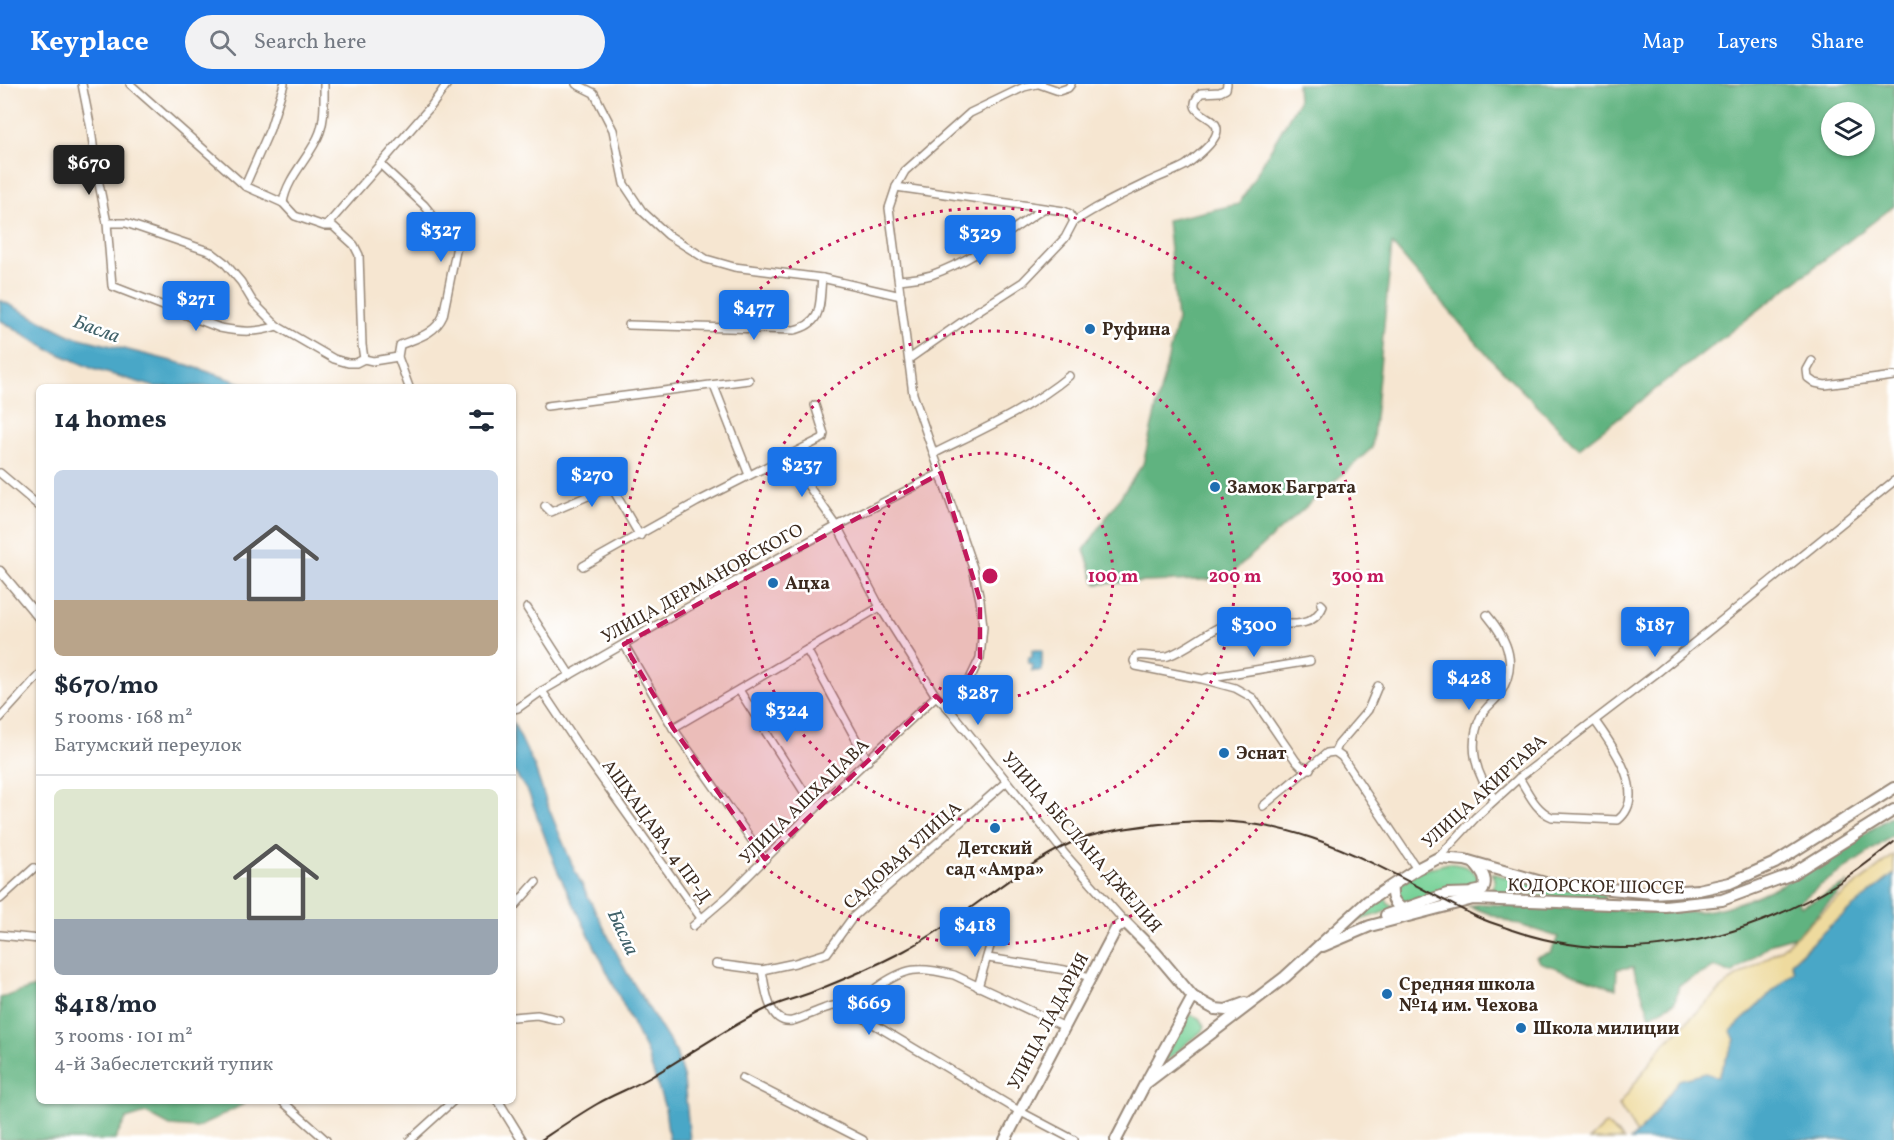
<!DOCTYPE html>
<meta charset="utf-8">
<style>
:root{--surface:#fff;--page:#f2f2f3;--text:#1f2937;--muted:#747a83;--line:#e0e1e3;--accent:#1a73e8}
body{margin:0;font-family:Vollkorn,serif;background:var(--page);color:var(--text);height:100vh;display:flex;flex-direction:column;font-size:22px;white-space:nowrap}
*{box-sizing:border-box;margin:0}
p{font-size:20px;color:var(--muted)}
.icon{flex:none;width:33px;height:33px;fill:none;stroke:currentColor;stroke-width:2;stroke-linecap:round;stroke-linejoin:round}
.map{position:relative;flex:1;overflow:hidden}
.side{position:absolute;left:36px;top:300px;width:480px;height:720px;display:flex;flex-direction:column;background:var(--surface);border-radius:9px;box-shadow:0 2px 4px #0004}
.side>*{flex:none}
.tools{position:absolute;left:1821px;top:18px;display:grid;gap:12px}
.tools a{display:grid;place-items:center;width:54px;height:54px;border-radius:50%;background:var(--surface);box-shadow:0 2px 4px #0004;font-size:30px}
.price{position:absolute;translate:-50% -51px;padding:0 14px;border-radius:6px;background:var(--accent);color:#fff;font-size:20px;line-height:39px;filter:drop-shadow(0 2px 3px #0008)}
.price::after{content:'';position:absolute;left:50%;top:36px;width:18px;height:14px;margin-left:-9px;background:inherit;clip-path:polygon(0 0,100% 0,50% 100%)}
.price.selected{background:#222;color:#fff}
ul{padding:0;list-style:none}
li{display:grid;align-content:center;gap:12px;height:318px;padding:0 18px}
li+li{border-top:2px solid var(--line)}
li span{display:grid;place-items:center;height:186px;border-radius:9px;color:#555}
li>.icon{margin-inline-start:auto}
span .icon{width:108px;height:108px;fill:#fffc;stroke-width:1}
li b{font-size:26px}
h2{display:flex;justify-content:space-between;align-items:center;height:72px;padding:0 18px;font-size:26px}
header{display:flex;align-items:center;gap:36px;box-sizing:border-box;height:84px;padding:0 30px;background:var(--accent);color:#fff}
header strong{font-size:28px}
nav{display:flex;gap:33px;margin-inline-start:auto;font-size:21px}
.search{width:420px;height:54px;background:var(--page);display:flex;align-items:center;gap:15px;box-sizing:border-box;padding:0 21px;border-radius:33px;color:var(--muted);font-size:22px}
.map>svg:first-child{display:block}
.green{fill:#77d197;stroke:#597e5a;stroke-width:1.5}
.forest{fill:#61b380;stroke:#4e6e4f;stroke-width:1.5;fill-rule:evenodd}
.sand{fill:#eeda9e;stroke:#94825e;stroke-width:1.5}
.water{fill:#48a7c7;stroke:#426872;stroke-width:1.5}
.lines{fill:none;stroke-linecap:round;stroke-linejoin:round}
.minor-casing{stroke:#988878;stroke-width:10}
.tertiary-casing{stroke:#988878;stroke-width:11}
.trunk-casing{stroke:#988878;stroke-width:14}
.minor{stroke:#fff;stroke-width:7}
.tertiary{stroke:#fff;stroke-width:8}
.trunk{stroke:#fff;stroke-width:10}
.rail{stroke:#3b2a1e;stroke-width:2}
.marked{fill:#c2185b;fill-opacity:0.2;stroke:#c2185b;stroke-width:4.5;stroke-dasharray:12 8;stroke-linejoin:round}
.ring{fill:none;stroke:#c2185b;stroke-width:3;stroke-dasharray:3 6}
.poi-dot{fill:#1f6fb2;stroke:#fff;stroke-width:2}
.labels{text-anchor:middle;stroke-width:5;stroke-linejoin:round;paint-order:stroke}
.poi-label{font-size:18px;font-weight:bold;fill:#3b2a1e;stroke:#fff;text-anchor:start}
.street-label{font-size:18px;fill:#3b2a1e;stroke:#fff}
.water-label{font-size:20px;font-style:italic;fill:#41626a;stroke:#fff}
.centre{fill:#c2185b;stroke:#fff;stroke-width:3}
.ring-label{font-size:18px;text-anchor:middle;font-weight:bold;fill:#c2185b;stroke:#fff;stroke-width:5;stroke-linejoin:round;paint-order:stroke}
</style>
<header>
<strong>Keyplace</strong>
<div class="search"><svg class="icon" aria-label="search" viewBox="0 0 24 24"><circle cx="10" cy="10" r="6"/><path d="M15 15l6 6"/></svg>Search here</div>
<nav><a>Map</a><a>Layers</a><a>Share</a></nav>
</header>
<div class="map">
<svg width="1894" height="1056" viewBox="0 0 1894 1056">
<rect width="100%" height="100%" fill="#fff"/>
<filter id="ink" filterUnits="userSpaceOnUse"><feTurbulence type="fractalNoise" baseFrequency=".0167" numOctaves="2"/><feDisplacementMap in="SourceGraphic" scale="12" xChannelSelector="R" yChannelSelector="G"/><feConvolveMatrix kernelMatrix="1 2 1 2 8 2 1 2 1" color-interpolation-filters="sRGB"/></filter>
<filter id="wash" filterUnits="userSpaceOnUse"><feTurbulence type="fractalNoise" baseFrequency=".008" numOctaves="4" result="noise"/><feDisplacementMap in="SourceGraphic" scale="24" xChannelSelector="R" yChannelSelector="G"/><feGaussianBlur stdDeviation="1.35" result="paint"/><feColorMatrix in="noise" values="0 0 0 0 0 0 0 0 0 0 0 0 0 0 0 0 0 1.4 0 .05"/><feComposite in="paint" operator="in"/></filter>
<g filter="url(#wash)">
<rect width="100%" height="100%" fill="#f6e6d1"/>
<g class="green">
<path d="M1448 779C1465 781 1472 783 1481 798L1475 803 1452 805 1406 818 1398 816 1396 810 1397 803 1417 788Z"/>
<path d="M1491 789 1546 804 1604 808V816L1494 808 1490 807C1495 800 1496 796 1491 789Z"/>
<path d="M1384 810 1388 819 1394 825 1348 840Z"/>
<path d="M1192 931 1199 934 1205 942 1203 946 1159 983 1188 932Z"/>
</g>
<g class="forest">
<path d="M1297 0H1894V122L1579 364 1488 272 1392 160 1372 364 1225 495 1096 500 1084 466 1143 380 1177 236 1167 136 1239 120 1298 18ZM1832 28H1864V62H1832Z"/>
<path d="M1894 731V751L1818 803 1798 819 1802 822 1848 799 1796 852 1772 859 1732 890 1715 883 1679 901 1675 918 1650 932 1633 883 1617 885 1616 905 1539 878 1536 873 1551 868 1558 853 1510 838 1469 822 1482 820C1521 822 1559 823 1597 825 1635 827 1688 833 1725 823 1786 806 1841 764 1894 731Z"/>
<path d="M35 903 39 904V1017H240L244 1020 197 1044 170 1042 146 1029 126 1035 115 1056H0V914Z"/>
</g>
<g class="sand">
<path d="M1894 771V790L1830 842 1791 878 1794 887 1732 947 1735 956 1718 993 1647 1040 1637 1050 1619 1021 1664 959 1730 897 1780 866 1835 817Z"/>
<path d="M1606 1040 1624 1056H1589Z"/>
</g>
<g class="water">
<path d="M0 216 72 252 188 281 253 303H155L93 285 48 265 0 236Z"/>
<path d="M1032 566H1042V587H1032V580L1028 579 1029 573H1032Z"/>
<path d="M513 638 535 684 547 720 574 785 627 889 676 968 684 996 690 1056H669L665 1024 646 967 557 786 529 710 513 686Z"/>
<path d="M1894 790V1056H1630L1647 1040 1679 996 1706 989 1718 993 1735 956 1731 947 1794 887 1791 879 1830 842Z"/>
</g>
</g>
<g filter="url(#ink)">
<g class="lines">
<defs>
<g id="minor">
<path d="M82 0 91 45 96 85 107 139 112 202 220 244C241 248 257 249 277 242"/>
<path d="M130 0 245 102 283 119 295 132 324 142H333L354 161 359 171 362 261 364 275"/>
<path d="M576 0 594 9 613 46 624 100 642 127 668 151 706 175 734 183 822 194 901 212"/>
<path d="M1039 0 1059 7 1068 4 1071 0"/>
<path d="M380 80 424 121 457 162 443 232C435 250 417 254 400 261L398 273 409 303"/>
<path d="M245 102 270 45 284 0"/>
<path d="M896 103 1064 127 1070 130 1074 137"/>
<path d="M283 119C287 92 311 73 320 48 325 33 324 16 324 0"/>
<path d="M1074 137C1084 132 1092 126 1102 121 1117 112 1133 106 1148 98 1160 92 1174 88 1186 81 1194 75 1216 58 1217 47 1219 30 1180 31 1201 9L1220 8 1226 5 1227 0"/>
<path d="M107 139H126L211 168 224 178 241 198 253 218 277 242 334 275 348 279H356L364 275 373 277 398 273"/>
<path d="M328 140 432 21 447 0"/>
<path d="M899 196C910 195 921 194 931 191 972 177 1007 149 1043 125"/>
<path d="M629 241 794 246C824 239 819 221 822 194"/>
<path d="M909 275 976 228 1023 198 1065 154 1074 137"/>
<path d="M1812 277 1807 286 1808 294 1815 299 1825 301 1894 292"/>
<path d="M714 302 749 391"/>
<path d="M547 322 749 296"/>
<path d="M935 369C981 346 1029 325 1069 292"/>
<path d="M787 372 837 442 880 523 936 612 949 625 1064 769 1125 838"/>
<path d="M0 389 39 422"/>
<path d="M545 422 551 428 611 402 640 452"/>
<path d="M583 482 697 418 823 354 824 350 815 321"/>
<path d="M527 524 570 591"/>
<path d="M1487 531C1508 556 1519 581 1499 611 1494 618 1484 625 1481 632 1467 662 1476 692 1495 715"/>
<path d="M624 560 673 644 765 775"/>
<path d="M807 566 868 677"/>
<path d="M1206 594 1310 577"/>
<path d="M739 606 815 725"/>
<path d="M542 607 588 676"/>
<path d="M513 625 518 624 542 607 683 526 837 442 941 389"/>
<path d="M949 625 968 599 980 574 983 543 980 516 973 484 913 310 889 124 896 103 905 87 970 29 1024 3 1037 0"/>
<path d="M0 634 39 591"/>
<path d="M673 644 880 523"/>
<path d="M1335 668 1338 661 1368 626 1378 602"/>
<path d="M590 678 701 834"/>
<path d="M1310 685 1301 682 1296 677 1253 614 1235 604 1202 595 1136 582 1134 577 1136 572C1147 570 1157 575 1168 572 1193 563 1212 541 1239 537 1265 533 1310 554 1323 522L1321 520"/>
<path d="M1519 694C1529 709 1535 726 1552 733L1618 736C1649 711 1612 661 1595 637"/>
<path d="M1263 722 1327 669 1335 668 1342 673 1417 785"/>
<path d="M1438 774 1476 733 1519 694 1658 588 1894 397"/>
<path d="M0 815 34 784"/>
<path d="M513 824 536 798"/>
<path d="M693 842 728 812 815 725 936 612"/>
<path d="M0 851 39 855"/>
<path d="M988 874 1065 886 1090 893"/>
<path d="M716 880 762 886 795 879 827 869 853 833 1006 698"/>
<path d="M762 886C765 902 768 941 792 937 800 935 810 930 818 927 829 923 833 920 845 923L1019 1027 1074 1056"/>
<path d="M978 903 993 852"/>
<path d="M876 904C906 883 918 882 954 891L1063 942"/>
<path d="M513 933 537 931 559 936"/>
<path d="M742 994 863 1056"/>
<path d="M282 1017 326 1056"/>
<path d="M410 1056 453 1017"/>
</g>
<g id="tertiary">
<path d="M0 487 39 534"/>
<path d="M498 1017 522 1056"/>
</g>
<g id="trunk">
<path d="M1392 802C1391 813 1393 818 1402 825"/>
<path d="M1473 808 1483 806C1488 794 1482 789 1475 780"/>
<path d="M1386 831 1447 810 1480 809"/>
<path d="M1323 862 1370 842 1473 815 1665 822 1722 816 1792 790 1894 726"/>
<path d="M1148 995 1193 913"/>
<path d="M1005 1056 1116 845 1125 838 1155 868 1193 913 1215 925 1226 926 1245 919"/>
<path d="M1116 1056 1145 1000 1285 893 1368 817 1417 785 1438 774 1465 776 1545 799 1653 809 1698 806 1730 799 1775 779 1894 704"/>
</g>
</defs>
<use href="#minor" class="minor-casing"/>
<use href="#tertiary" class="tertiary-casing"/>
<use href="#trunk" class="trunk-casing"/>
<use href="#minor" class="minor"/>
<use href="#tertiary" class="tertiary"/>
<use href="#trunk" class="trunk"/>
<path class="rail" d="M541 1056C559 1044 578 1031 597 1020 614 1010 634 1003 651 993 689 971 726 944 766 925 782 917 799 914 815 907 845 895 875 882 904 867 963 836 1012 786 1073 758 1101 746 1152 740 1183 738 1300 728 1378 784 1477 833 1488 838 1500 841 1512 846 1623 884 1741 859 1840 798 1859 786 1876 772 1894 758"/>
</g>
</g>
<path class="marked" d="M941 389 980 516V574L949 625 936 612 765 775 673 644 624 560Z"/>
<g class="ring">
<circle cx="990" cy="492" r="123"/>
<circle cx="990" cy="492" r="245"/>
<circle cx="990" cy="492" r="368"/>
</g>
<g class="poi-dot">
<circle cx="1090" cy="245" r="6"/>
<circle cx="1215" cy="403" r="6"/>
<circle cx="773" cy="499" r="6"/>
<circle cx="1224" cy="669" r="6"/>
<circle cx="995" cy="744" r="6"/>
<circle cx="1387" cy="910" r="6"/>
<circle cx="1521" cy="944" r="6"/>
</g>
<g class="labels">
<g class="poi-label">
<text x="1102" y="251">Руфина</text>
<text x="1227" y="409">Замок Баграта</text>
<text x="785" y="505">Ацха</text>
<text x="1236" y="675">Эснат</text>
<text x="995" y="770" text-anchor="middle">Детский<tspan x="995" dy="21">сад «Амра»</tspan></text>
<text x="1399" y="906">Средняя школа<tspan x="1399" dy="21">№14 им. Чехова</tspan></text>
<text x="1533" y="950">Школа милиции</text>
</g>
<g class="street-label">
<text transform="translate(702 499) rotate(-29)" y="6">УЛИЦА ДЕРМАНОВСКОГО</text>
<text transform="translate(1484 707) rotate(-42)" y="6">УЛИЦА АКИРТАВА</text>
<text transform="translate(804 717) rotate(-44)" y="6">УЛИЦА АШХАЦАВА</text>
<text transform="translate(657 747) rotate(54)" y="6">АШХАЦАВА, 4 ПР-Д</text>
<text transform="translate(1082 758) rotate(49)" y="6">УЛИЦА БЕСЛАНА ДЖЕЛИЯ</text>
<text transform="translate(902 771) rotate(-42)" y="6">САДОВАЯ УЛИЦА</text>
<text transform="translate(1596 802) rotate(1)" y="6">КОДОРСКОЕ ШОССЕ</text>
<text transform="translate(1048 937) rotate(-62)" y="6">УЛИЦА ЛАДАРИЯ</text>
</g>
<g class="water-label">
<text transform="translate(97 244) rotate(20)" y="7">Басла</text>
<text transform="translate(624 848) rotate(65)" y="7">Басла</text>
</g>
</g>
<circle cx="990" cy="492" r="9" class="centre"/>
<g class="ring-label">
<text x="1113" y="498">100 m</text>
<text x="1235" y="498">200 m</text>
<text x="1358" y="498">300 m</text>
</g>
</svg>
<div class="tools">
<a><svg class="icon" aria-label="layers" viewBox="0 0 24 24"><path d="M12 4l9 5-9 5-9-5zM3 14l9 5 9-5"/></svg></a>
</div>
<b class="price selected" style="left:89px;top:112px">$670</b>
<b class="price" style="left:441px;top:179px">$327</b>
<b class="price" style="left:980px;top:182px">$329</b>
<b class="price" style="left:196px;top:248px">$271</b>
<b class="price" style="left:754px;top:257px">$477</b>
<b class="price" style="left:802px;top:414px">$237</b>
<b class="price" style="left:592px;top:424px">$270</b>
<b class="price" style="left:1254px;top:574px">$300</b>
<b class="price" style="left:1655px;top:574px">$187</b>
<b class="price" style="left:1469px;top:627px">$428</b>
<b class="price" style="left:978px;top:642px">$287</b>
<b class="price" style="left:787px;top:659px">$324</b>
<b class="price" style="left:975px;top:874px">$418</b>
<b class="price" style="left:869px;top:952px">$669</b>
<section class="side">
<h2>14 homes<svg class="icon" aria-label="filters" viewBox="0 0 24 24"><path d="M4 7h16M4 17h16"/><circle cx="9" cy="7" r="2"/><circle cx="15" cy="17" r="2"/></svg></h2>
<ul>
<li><span style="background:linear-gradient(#c9d6e8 70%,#b9a48a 0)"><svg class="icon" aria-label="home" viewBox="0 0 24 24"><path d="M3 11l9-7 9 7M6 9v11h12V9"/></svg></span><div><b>$670/mo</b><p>5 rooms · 168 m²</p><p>Батумский переулок</p></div></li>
<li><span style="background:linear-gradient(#dfe7d0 70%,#9aa5b1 0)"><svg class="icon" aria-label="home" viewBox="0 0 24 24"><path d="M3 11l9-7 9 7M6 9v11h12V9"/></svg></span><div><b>$418/mo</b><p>3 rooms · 101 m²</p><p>4-й Забеслетский тупик</p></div></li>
</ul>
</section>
</div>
